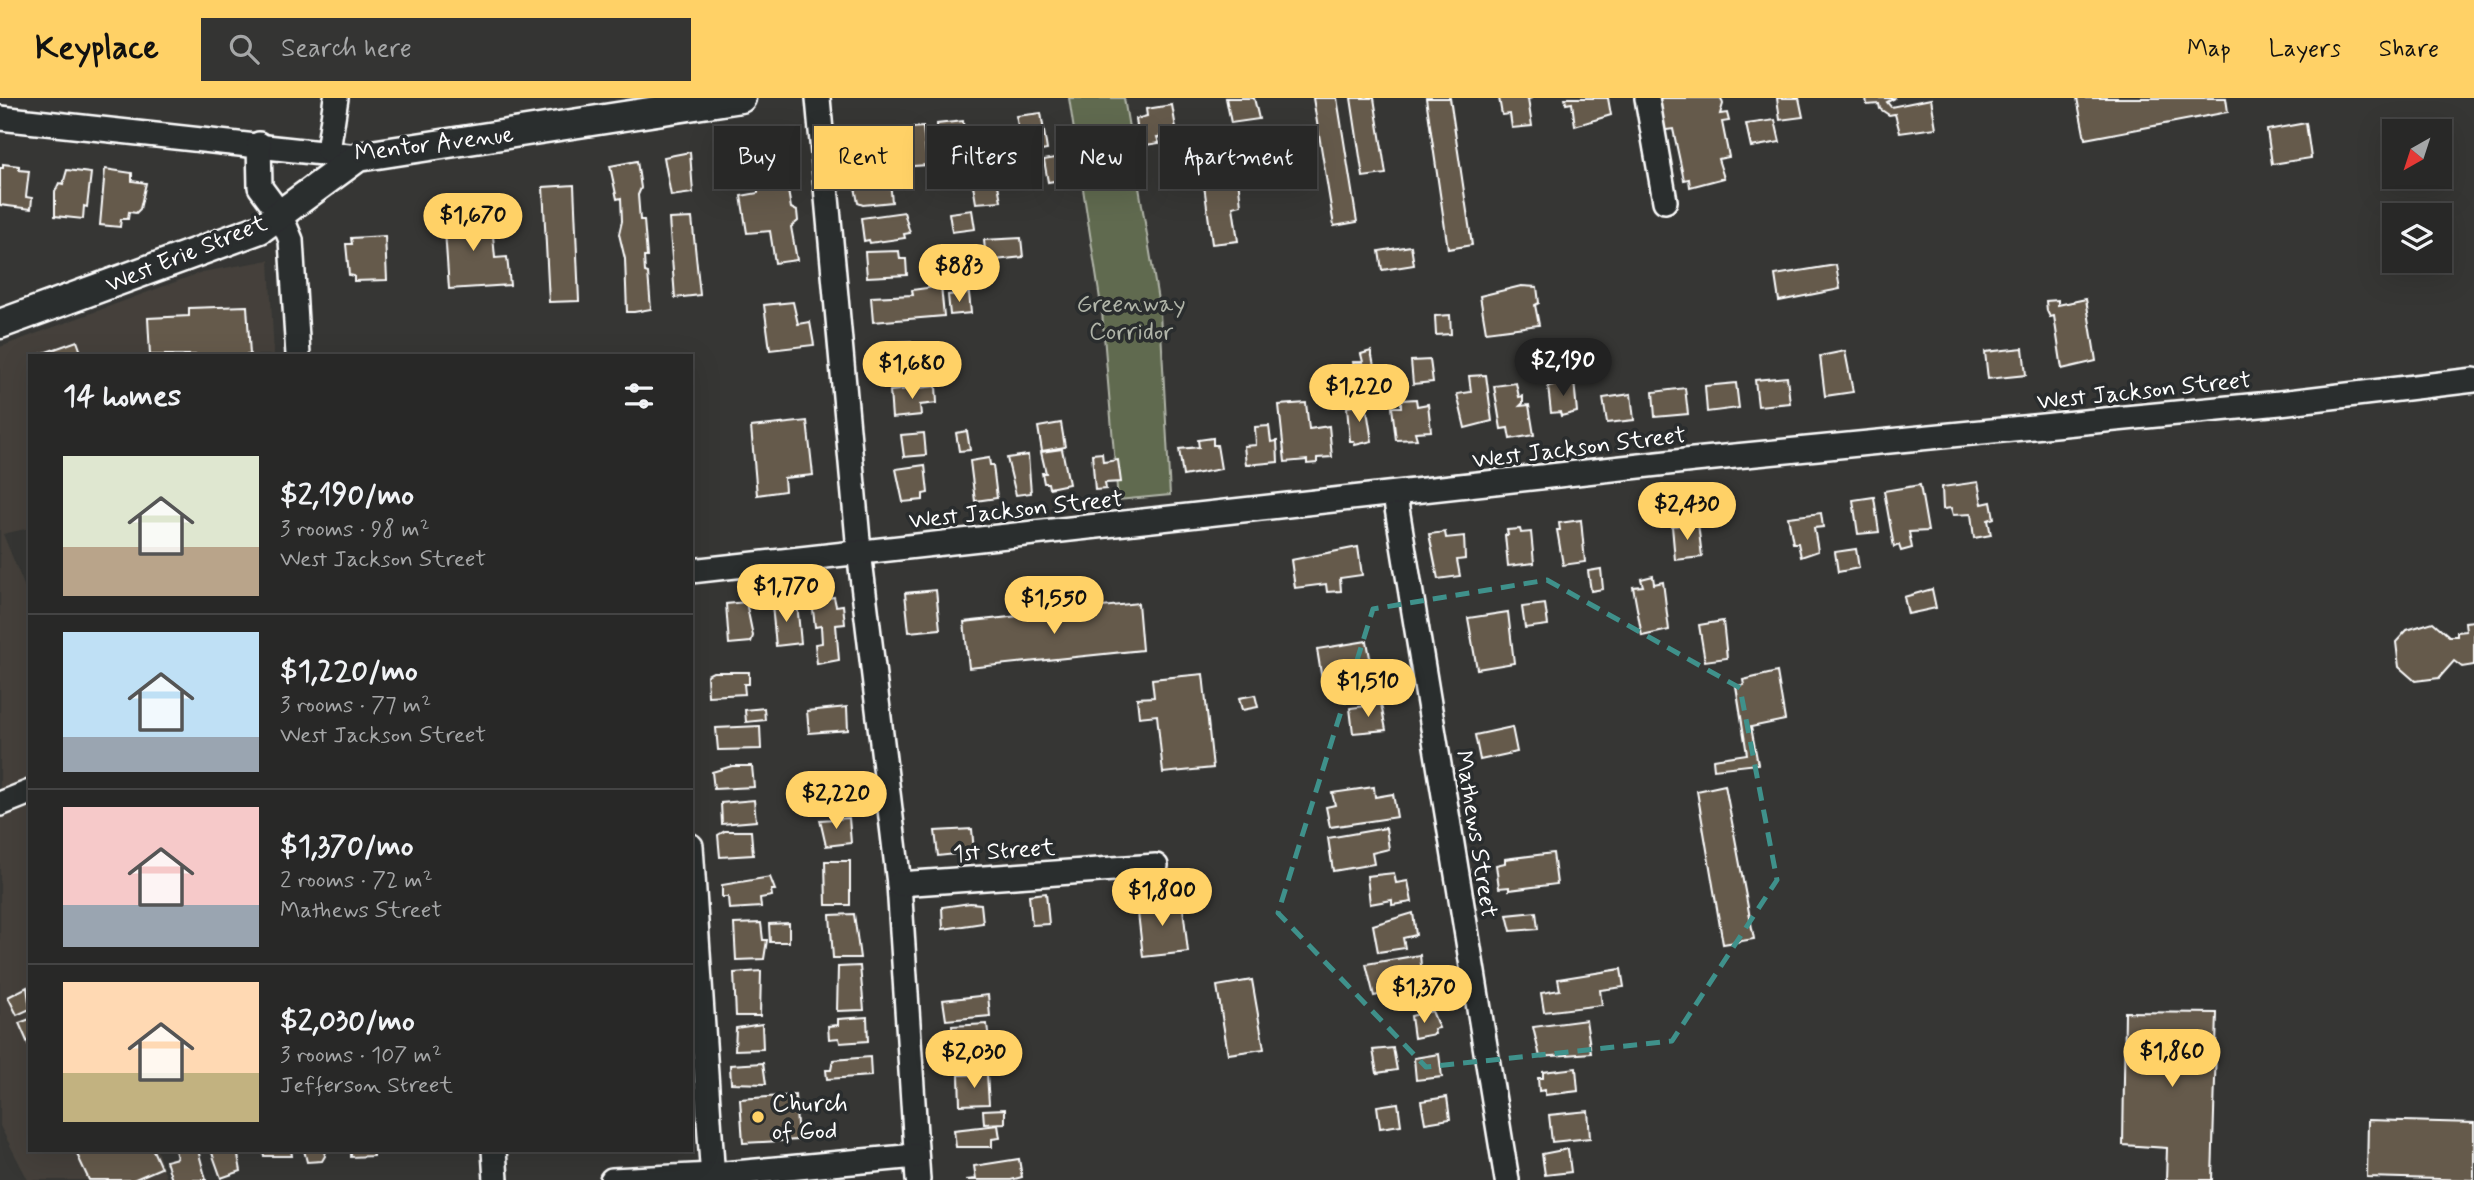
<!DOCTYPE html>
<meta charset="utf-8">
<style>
:root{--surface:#282827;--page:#343433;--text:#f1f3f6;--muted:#a5a6a7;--line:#444;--accent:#ffd166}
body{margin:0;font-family:Mynerve,sans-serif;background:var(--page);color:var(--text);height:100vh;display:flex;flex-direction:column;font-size:26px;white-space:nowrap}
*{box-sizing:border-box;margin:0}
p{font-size:23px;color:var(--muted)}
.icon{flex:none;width:38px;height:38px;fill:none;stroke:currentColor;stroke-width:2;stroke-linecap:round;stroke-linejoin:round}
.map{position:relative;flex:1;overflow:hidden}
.panel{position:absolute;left:28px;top:256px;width:665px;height:798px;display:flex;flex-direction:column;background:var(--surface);border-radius:0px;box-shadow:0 7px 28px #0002,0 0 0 2px var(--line)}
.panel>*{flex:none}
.hud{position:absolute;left:714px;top:28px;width:665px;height:63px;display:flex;gap:14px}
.needle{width:46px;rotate:219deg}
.tools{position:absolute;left:2382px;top:21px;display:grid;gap:14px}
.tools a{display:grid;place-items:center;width:70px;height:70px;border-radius:0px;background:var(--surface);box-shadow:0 7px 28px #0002,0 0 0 2px var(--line);font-size:35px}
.price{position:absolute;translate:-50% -60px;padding:0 16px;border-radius:24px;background:var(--accent);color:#111;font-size:23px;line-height:46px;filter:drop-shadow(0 2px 4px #0008)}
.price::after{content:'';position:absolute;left:50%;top:42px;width:21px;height:16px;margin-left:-10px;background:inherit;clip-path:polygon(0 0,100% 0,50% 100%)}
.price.current{background:#222;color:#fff}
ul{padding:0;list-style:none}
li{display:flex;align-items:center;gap:21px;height:175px;padding:0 35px}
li+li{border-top:2px solid var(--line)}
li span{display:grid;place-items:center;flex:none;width:196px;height:140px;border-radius:0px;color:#555}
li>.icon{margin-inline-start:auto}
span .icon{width:84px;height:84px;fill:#fffc;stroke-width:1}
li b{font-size:30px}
h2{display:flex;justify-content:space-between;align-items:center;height:84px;padding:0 35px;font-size:30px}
.chip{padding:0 24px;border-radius:0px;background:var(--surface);box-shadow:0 7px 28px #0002,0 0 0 2px var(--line);font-size:24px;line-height:63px}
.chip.current{background:var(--accent);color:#111}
header{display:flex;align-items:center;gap:42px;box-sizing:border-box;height:98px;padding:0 35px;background:var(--accent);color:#111}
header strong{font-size:33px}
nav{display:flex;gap:38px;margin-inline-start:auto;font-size:24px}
.search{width:490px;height:63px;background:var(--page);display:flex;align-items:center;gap:18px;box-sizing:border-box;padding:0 24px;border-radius:0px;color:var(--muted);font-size:26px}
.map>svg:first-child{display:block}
.built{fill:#44413b}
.green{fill:#616a50;stroke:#b0b4a8;stroke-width:2}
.building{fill:#655a4c;stroke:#fff;stroke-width:2}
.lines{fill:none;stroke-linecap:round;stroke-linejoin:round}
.minor-casing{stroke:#fff;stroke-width:28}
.major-casing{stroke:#fff;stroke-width:33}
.minor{stroke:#2a2d2e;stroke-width:23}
.major{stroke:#2a2d2e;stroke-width:28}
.marked{fill:none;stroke:#3f918b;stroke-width:5;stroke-dasharray:14 9;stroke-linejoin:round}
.poi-dot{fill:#ffd166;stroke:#2a2d2e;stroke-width:2.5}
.labels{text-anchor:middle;stroke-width:7;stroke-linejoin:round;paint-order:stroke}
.street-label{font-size:24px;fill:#fff;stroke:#2a2d2e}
.park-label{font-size:24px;fill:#b0b4a8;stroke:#2a2d2e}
.poi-label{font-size:24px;fill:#fff;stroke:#2a2d2e;text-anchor:start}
</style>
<header>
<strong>Keyplace</strong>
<div class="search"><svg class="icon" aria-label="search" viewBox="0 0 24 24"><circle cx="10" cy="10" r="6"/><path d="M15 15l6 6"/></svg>Search here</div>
<nav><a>Map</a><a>Layers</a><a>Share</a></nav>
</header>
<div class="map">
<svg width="2474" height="1082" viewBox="0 0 2474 1082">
<rect width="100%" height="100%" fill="#363634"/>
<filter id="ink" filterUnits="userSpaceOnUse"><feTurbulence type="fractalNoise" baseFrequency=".0143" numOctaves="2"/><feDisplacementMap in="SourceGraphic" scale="14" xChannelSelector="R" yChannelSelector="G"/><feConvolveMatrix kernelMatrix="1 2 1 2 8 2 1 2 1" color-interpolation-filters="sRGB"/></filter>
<g filter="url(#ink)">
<path class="built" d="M269 162 274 257H30V430L3 436 30 502V1052H157L167 1082H28L0 1028V249L202 174Z"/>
<path class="green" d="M1069 0H1124L1160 214 1170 397 1118 402 1102 214Z"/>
<g class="building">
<path d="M1226 0H1254L1259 21 1231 25Z"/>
<path d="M1313 0H1337L1357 124 1334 128Z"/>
<path d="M1351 0H1374L1386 76 1363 79Z"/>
<path d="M1426 0H1450L1472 147 1448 151Z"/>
<path d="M1499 0H1532L1528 1 1532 28 1512 30 1510 16 1502 17Z"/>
<path d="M1565 0H1608L1611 17 1575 28 1572 5 1566 6Z"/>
<path d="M1653 0H1721L1723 6 1720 16 1727 15 1729 23 1722 24 1729 59 1718 61 1724 80 1690 89 1689 81 1684 82 1673 31 1659 33Z"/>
<path d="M1777 0H1799L1803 19 1780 22Z"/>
<path d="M1866 0H1895L1887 4 1891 9 1931 1 1936 30 1900 35 1895 16 1889 17 1880 11 1879 6 1867 7Z"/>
<path d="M2077 0H2226L2228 14 2085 41Z"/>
<path d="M1172 7 1177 36 1157 39 1159 45 1146 47 1144 41 1139 42 1136 21 1147 18 1146 11Z"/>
<path d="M1041 15 1047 52 1024 56 1016 18Z"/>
<path d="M1775 22 1780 44 1751 49 1746 26Z"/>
<path d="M963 23 966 62 944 64 943 55H939L937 26Z"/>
<path d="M2306 25 2311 60 2272 66 2267 32Z"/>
<path d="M923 29 927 67 900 69 898 31Z"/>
<path d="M873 32 875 41 886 40 889 64 858 68 856 34Z"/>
<path d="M1000 47 1004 75 996 76 1001 103 976 105 972 81 977 80 971 52Z"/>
<path d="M690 54 693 95 671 98 664 59Z"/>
<path d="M1235 55 1241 107 1233 109 1238 143 1212 146 1200 58Z"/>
<path d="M1066 58 1072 80 1048 84 1044 62Z"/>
<path d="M637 63 641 90 638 97 640 122H644L647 159H644L645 174 648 175 651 211 634 214H627L625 161 619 136 622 123 621 100 617 101 610 68Z"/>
<path d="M905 63 906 79 895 81 894 64Z"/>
<path d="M893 65 894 77 874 80 872 67Z"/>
<path d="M3 66 19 68V72L29 73 26 99 32 100 31 111 0 107V70H3Z"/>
<path d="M105 71 132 75V83L146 85 140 111 136 115 129 114 128 121H121L120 129 100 127Z"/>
<path d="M67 72 91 75 87 109 84 108 83 121 55 118V94L59 85 63 86Z"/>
<path d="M890 83 892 104 863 107 858 105 855 89Z"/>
<path d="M574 87 579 203 549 204 543 89Z"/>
<path d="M787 87 791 110 797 113 798 123 791 129 797 162 775 165 770 133 747 135 741 98 758 95V91Z"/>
<path d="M972 112 975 131 952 134 949 115Z"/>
<path d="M904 114 910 135 904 136 905 140 870 145 869 142 864 143 861 120Z"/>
<path d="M491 115 495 160 507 159 510 187 449 191 444 118Z"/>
<path d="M692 120 700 197 675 200 669 121Z"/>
<path d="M385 138 387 182 354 183V178L349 177 346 146H352L351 140Z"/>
<path d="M1021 140 1023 159 986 163 984 142Z"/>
<path d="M1411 148 1414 167 1382 172 1379 153Z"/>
<path d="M899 153 900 161H906L907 177 867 179 865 154Z"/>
<path d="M1836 167 1840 191 1779 203 1775 177Z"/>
<path d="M941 188 944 218 873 224 871 199 913 197 912 192Z"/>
<path d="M1521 188 1537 189 1539 205 1535 207 1539 227 1486 234 1480 198Z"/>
<path d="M969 195 971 215 950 217 948 197Z"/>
<path d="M2086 201 2096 263 2062 271 2054 218 2050 219 2047 213 2046 203 2058 202V207Z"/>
<path d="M793 204 798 226 810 224 814 247 770 252 764 207Z"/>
<path d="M247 208 250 257H150L148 220 189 218V210Z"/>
<path d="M1450 217 1451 236 1436 237 1435 218Z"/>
<path d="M77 243 82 257H38Z"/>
<path d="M911 243V248L920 247 922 268H898L899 274 885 275 884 267H880V245Z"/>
<path d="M2023 250 2026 277 1988 281 1985 254Z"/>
<path d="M1371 253 1377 283 1357 288 1353 264H1363L1361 256Z"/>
<path d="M1845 253 1853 294 1825 298 1820 258Z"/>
<path d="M1430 262 1433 284 1413 286 1411 263Z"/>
<path d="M1486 277 1492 323 1465 330 1457 296 1471 294 1469 278Z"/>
<path d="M1787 279 1790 305 1758 308 1755 282Z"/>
<path d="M1574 283 1577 314 1561 318 1560 314 1551 315 1548 288Z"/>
<path d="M1516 285 1519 299 1523 298V305L1520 308 1529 307 1534 337 1510 341 1508 330 1501 331 1494 288Z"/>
<path d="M1736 285 1739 310 1707 314 1705 288Z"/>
<path d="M936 288 937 305 920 307 921 317 892 320 890 293Z"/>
<path d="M1685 290 1688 316 1655 319 1653 294Z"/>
<path d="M1631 296 1634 322 1607 325 1603 300Z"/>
<path d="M1416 301 1417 308 1428 306 1431 333 1415 334 1417 341 1396 342 1392 309H1401V302Z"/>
<path d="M1306 305 1309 331 1329 328 1332 359 1317 360V365L1307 366V362L1285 364 1279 307Z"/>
<path d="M1366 306 1372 343 1355 347 1354 343H1350L1347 309Z"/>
<path d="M807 323 813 377 784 380 785 393 757 397 751 329Z"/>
<path d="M1061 325 1065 349 1042 353 1038 329Z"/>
<path d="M1269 328 1271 344 1277 343 1278 364 1246 367 1244 348 1256 347 1255 329Z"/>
<path d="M967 333 970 352 959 353 956 335Z"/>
<path d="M924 335 926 357 904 359 901 337Z"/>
<path d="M1213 340V347H1217L1221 371 1183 378 1179 351 1199 349 1198 342Z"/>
<path d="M1062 351 1069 386 1049 390 1048 385H1044L1042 375H1046L1041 354Z"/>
<path d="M1102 355 1103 364 1118 362 1121 384 1105 385 1106 391 1095 392 1092 356Z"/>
<path d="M1028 357 1031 395 1016 397 1007 360Z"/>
<path d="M989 360 990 367H993L997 400 975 403 970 363Z"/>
<path d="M925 367 928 395 923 396V402L903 404 896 371Z"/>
<path d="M1978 384 1982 406 1991 404 1994 420 1988 422 1991 437 1974 440 1971 416 1953 417 1951 410 1943 411 1942 389Z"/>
<path d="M1920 387 1928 433 1909 434 1912 450 1901 453 1899 447 1894 449 1884 393Z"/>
<path d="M1874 399 1879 434 1858 436 1853 402Z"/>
<path d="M1821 415 1823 429 1814 430 1818 453 1801 459 1798 445H1793L1788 419Z"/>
<path d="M1581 422 1585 464 1563 467 1557 432H1560L1559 425Z"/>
<path d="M1698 425 1702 459 1675 462 1672 428Z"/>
<path d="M1520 431 1521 435 1531 434 1534 465 1508 468 1505 437H1508L1507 432Z"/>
<path d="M1445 434 1446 440 1464 438 1465 461 1457 462 1460 478 1438 481 1429 436Z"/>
<path d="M1358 449 1362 477 1340 480 1341 493 1327 494 1326 486 1295 490 1291 462Z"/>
<path d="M1856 451 1859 470 1838 474 1835 454Z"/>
<path d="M1601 471 1603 491 1591 493 1588 473Z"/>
<path d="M1653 478 1654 486 1663 484 1669 532 1642 538 1633 489 1643 488 1641 481Z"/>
<path d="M1932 491 1936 510 1908 516 1904 499Z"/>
<path d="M936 492 940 531 909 534 905 495Z"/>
<path d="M834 499 836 508 843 507 845 526 836 527 839 562 817 566 815 546 822 545 821 528 815 529 812 503Z"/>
<path d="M746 504 753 538 751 544 729 546 726 506Z"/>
<path d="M797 505 801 545 776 548 772 507Z"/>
<path d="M1138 505 1142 552 969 570 964 524Z"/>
<path d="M1545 506 1548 527 1525 530 1522 509Z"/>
<path d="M1508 514 1514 565 1477 571 1468 520Z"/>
<path d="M1723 523 1727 560 1705 563 1699 527Z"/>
<path d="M2474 523V567L2462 569 2454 563 2439 580 2415 583 2399 569 2396 544 2407 532 2433 524 2449 538H2457V534L2466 533 2465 524Z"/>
<path d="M1367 543 1371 565 1351 568 1354 583 1323 588 1317 551Z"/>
<path d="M713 574H749V586H744L745 596 708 598 707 577Z"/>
<path d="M1777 574 1785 622 1751 629 1758 666 1714 671 1713 661 1747 656 1736 588 1744 587 1743 582Z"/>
<path d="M1203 576 1213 670 1163 675 1157 617 1139 619 1137 600 1154 599 1152 581Z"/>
<path d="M1255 597 1258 609 1242 612 1239 600Z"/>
<path d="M1381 606 1386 632 1353 635 1350 610Z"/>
<path d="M847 609 848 632 809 635 807 613Z"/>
<path d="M764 610 765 622 746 624 745 612Z"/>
<path d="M760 628 761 651 718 652 716 630Z"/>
<path d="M1512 629 1517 654 1480 662 1475 637Z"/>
<path d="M732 668H752L754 689 714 691 712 674Z"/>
<path d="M846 686 848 706 812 709 811 690Z"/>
<path d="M1725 687 1754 841 1723 846 1697 693Z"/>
<path d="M1374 689 1375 699 1393 696 1397 719 1330 729 1326 709 1335 707 1332 695Z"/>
<path d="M754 702 756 723 722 726 721 705Z"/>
<path d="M849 720 851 745 826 748 820 722Z"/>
<path d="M1386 730 1389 751 1372 755 1374 766 1333 773 1328 740Z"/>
<path d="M972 731 974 754 938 758 935 733Z"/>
<path d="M725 733H751L753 757 720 759 718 737Z"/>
<path d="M1553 755 1557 786 1509 792V789L1499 790 1496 767 1505 765V761Z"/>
<path d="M825 763H850V807H826Z"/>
<path d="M1394 775 1396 785 1408 783 1412 804 1392 807V802L1370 806 1367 778Z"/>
<path d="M770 779 775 792H771L772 798 760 800 761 809 729 811 728 799H722V787Z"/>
<path d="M1046 795 1049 826 1032 827 1029 797Z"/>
<path d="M1182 801 1188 854 1143 859 1137 806Z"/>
<path d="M970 805 981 806 983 825 943 831 942 809Z"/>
<path d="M1536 814 1538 831 1511 833 1507 817Z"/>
<path d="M1413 815 1416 837 1403 840 1405 850 1378 854 1373 827Z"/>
<path d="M854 816 860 860H833L830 817Z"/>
<path d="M761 825 763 842H767L764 861 736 862 734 826Z"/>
<path d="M789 825V844H770L769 826Z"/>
<path d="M1420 857 1423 887 1374 898 1366 866Z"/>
<path d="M860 868 864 912 837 913 838 869Z"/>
<path d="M1621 871 1624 889 1600 892 1602 907 1544 914 1541 895 1560 892 1558 881Z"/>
<path d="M761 873 760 918H736L734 875Z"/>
<path d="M1252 882 1264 951 1228 956 1217 888Z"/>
<path d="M27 889 30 911 17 917 8 899Z"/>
<path d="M988 897 990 918 946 922 943 902Z"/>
<path d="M1432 913 1439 930 1434 931 1435 936 1414 940 1411 918Z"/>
<path d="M2125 914 2217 915 2212 1082H2166L2167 1050 2123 1047Z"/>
<path d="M867 919 868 943 840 945 839 940 829 941 828 928 838 927V921Z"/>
<path d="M30 921V950L19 925Z"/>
<path d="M1586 922 1591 955 1540 959 1533 929Z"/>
<path d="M762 926 763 951 735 952 736 930Z"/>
<path d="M987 926 990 950 953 953 952 928Z"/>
<path d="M1393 950 1397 972 1377 975 1373 952Z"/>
<path d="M1439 956 1442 979 1416 982 1414 960Z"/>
<path d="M870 959 871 978 827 981 826 972H831L833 962Z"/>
<path d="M763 965 766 986 731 985 730 967Z"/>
<path d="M1576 970 1578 993 1545 997V992L1539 993 1538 980H1543V974Z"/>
<path d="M987 976 989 1006 960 1007 959 977Z"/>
<path d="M795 997 798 1042 743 1045 740 1001Z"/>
<path d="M1447 999 1450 1021 1425 1025 1421 1003Z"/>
<path d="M1398 1005 1401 1027 1380 1030 1377 1008Z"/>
<path d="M1005 1011V1025L984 1026 983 1012Z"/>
<path d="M1588 1013 1590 1040 1552 1044 1549 1017Z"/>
<path d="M2368 1022 2474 1025V1082L2367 1079Z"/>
<path d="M998 1027 1000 1040 992 1041V1049H956L954 1032Z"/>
<path d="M1568 1051 1571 1074 1545 1077 1542 1056Z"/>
<path d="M75 1052H153L161 1070 133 1082H89Z"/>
<path d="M175 1052H198L206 1082H172L166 1063 177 1060Z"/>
<path d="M211 1052H237L241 1073 221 1080Z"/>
<path d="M263 1052H291L292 1058H264Z"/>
<path d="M304 1052H324L325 1058 322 1063 307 1064Z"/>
<path d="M351 1052H373V1058L351 1059Z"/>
<path d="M1019 1061 1022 1079 1011 1082H966L976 1081 974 1068Z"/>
</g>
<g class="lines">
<defs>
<g id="minor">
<path d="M818 0 859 453 899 786 918 1082"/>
<path d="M1647 0 1665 103"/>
<path d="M0 20 358 59"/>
<path d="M259 46 260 89 280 116 291 142 298 257"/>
<path d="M328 53 336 0"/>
<path d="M1395 398 1507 1082"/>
<path d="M691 473 1694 362 2280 305 2474 282"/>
<path d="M0 706 30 694"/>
<path d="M691 748 713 1082"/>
<path d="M899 786 1156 768"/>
<path d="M494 1052 496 1082"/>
<path d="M612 1082 713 1077 916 1058"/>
</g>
<path id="major" d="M0 226 260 131 358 59 741 0"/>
</defs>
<use href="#minor" class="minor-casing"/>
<use href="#major" class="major-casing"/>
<use href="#minor" class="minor"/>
<use href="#major" class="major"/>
</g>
</g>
<path class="marked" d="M1547 482 1740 590 1777 782 1672 943 1426 969 1278 815 1373 511Z"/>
<circle class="poi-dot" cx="758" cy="1019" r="7"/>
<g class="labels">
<g class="street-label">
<text transform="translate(434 45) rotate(-7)" y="8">Mentor Avenue</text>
<text transform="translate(186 155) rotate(-22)" y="8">West Erie Street</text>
<text transform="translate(2144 292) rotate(-6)" y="8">West Jackson Street</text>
<text transform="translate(1579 349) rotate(-7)" y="8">West Jackson Street</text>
<text transform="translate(1016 411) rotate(-6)" y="8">West Jackson Street</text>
<text transform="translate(1477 736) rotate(81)" y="8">Mathews Street</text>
<text transform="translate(1004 752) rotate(-4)" y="8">1st Street</text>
</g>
<g class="park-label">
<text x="1131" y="213">Greenway<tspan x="1131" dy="28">Corridor</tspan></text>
</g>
<g class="poi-label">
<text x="772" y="1013">Church<tspan x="772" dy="28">of God</tspan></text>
</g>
</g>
</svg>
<div class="tools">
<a><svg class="needle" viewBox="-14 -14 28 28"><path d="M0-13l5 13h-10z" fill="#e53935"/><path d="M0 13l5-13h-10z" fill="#a5a6a7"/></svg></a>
<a><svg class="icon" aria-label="layers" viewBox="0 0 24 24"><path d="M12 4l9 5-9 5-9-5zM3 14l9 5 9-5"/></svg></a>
</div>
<b class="price" style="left:473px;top:155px">$1,670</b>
<b class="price" style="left:959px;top:206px">$883</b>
<b class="price current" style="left:1563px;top:300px">$2,190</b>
<b class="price" style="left:912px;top:303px">$1,680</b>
<b class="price" style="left:1359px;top:326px">$1,220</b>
<b class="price" style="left:1687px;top:444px">$2,430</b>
<b class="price" style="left:786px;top:526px">$1,770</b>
<b class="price" style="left:1054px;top:538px">$1,550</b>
<b class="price" style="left:1368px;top:621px">$1,510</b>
<b class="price" style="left:836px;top:733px">$2,220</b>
<b class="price" style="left:1162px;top:830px">$1,800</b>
<b class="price" style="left:1424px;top:927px">$1,370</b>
<b class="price" style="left:2172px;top:991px">$1,860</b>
<b class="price" style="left:974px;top:992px">$2,030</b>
<div class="hud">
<a class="chip">Buy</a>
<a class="chip current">Rent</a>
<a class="chip">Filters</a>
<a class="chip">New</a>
<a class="chip">Apartment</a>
</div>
<section class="panel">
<h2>14 homes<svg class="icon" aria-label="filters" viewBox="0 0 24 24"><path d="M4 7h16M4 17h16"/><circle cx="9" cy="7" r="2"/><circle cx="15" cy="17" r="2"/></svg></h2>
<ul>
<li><span style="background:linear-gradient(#dfe7d0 65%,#b9a48a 0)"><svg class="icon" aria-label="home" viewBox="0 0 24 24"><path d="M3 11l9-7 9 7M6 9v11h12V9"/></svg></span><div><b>$2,190/mo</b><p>3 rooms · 98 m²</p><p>West Jackson Street</p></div></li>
<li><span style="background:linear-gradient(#bfe0f5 75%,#9aa5b1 0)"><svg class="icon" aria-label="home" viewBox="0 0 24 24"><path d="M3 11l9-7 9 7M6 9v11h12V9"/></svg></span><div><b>$1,220/mo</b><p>3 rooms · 77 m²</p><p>West Jackson Street</p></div></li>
<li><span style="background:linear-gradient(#f6c9c9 70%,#9aa5b1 0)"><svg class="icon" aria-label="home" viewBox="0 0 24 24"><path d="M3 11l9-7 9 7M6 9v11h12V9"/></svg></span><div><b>$1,370/mo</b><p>2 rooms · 72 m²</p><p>Mathews Street</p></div></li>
<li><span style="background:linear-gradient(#ffd9b3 65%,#c2b280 0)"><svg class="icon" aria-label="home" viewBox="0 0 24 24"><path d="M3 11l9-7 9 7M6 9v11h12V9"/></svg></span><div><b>$2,030/mo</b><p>3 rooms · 107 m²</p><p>Jefferson Street</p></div></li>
</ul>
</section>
</div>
